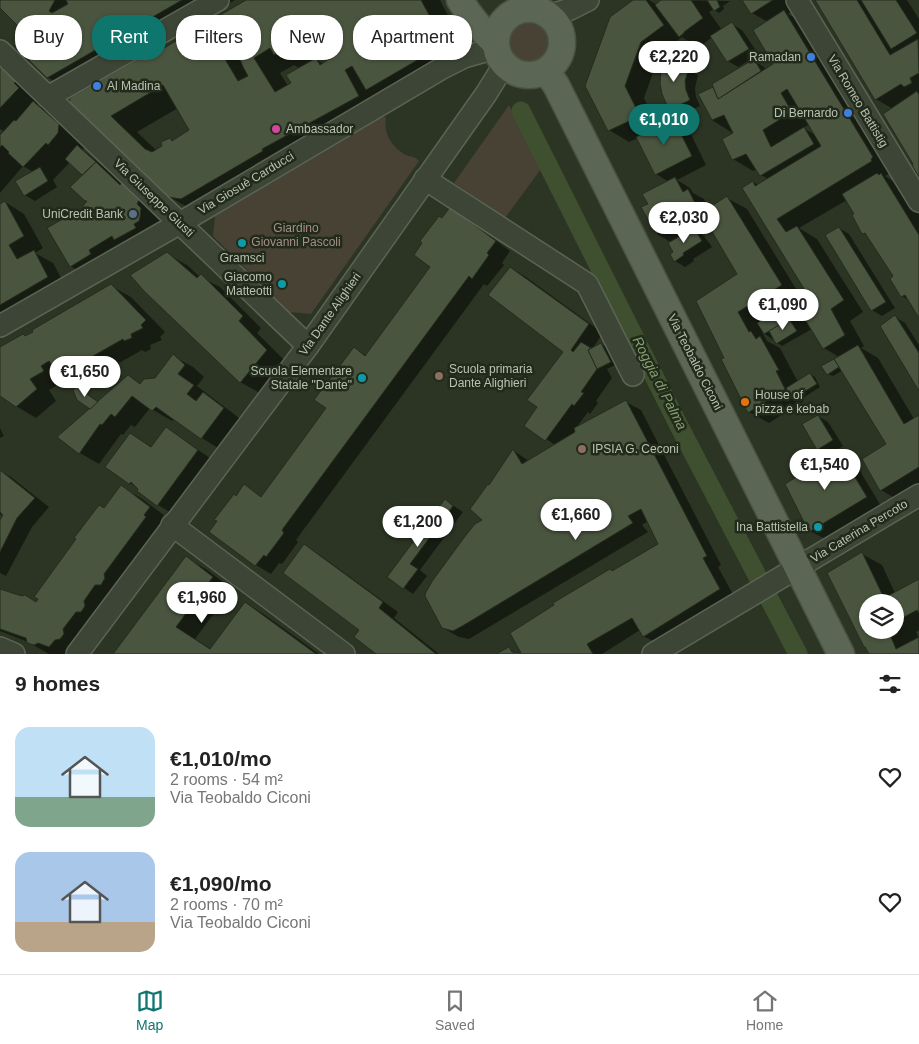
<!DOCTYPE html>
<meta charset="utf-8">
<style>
:root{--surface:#fff;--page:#f2f2f2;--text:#222;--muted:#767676;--line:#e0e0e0;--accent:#0f766e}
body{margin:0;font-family:Arial,sans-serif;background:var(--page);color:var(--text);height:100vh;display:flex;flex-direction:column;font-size:19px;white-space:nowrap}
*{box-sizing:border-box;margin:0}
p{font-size:16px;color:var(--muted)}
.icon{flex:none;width:28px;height:28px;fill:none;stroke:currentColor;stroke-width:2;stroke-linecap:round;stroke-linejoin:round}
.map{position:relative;height:654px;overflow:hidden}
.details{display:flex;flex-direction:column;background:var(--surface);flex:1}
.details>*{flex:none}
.top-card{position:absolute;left:15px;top:15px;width:500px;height:45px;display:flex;gap:10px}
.tools{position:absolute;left:859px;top:594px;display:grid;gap:10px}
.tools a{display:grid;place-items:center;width:45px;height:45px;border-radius:50%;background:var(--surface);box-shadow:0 1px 4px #0004;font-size:25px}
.price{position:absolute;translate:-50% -42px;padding:0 11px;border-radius:18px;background:#fff;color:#222;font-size:16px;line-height:32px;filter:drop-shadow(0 1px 2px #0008)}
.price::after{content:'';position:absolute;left:50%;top:30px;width:15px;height:11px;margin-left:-8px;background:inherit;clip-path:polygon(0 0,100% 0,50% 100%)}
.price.current{background:var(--accent);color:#fff}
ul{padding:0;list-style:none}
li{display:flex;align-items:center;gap:15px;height:125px;padding:0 15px}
li span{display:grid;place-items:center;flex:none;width:140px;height:100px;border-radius:15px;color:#555}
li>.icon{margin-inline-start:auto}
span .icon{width:60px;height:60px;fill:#fffc;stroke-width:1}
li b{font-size:21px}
h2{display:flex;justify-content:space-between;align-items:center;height:60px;padding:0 15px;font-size:21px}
.pill{padding:0 18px;border-radius:20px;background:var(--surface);box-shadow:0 1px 4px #0004;font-size:18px;line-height:45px}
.pill.current{background:var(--accent);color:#fff}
.dock{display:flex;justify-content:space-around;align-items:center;height:70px;border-top:1px solid var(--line);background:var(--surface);font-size:14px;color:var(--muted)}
.dock a{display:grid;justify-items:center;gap:2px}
.dock .current{color:var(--accent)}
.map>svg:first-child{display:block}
.green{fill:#474233}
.shadow{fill:#0007;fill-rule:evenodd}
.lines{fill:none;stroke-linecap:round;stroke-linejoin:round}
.canal{stroke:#3e5030;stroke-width:19}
.building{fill:#4a553f;stroke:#242d1d;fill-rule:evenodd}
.minor-casing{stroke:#5b6454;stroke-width:24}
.major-casing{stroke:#495242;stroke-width:29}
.minor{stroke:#3d4636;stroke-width:21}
.major{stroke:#5c6654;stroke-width:26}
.shop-dot{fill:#3f7fe0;stroke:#222b1b;stroke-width:2}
.hotel-dot{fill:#d1479c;stroke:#222b1b;stroke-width:2}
.service-dot{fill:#5c6f8a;stroke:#222b1b;stroke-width:2}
.culture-dot{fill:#0f9aa8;stroke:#222b1b;stroke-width:2}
.education-dot{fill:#8d6e63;stroke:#222b1b;stroke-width:2}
.food-dot{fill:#e8710a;stroke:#222b1b;stroke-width:2}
.labels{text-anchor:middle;stroke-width:5;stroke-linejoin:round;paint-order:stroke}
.poi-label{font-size:12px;fill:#b8c2b1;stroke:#222b1b;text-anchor:end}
.street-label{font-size:12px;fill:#b8c2b1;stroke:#222b1b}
.park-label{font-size:12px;fill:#a68e89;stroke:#222b1b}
.water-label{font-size:14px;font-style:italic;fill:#849e6d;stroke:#222b1b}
</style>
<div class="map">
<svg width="919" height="654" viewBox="0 0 919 654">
<rect width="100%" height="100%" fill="#2c3523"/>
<g class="green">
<circle cx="529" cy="41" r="20"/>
<path d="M509 105 541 169 505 218 454 183Z"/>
<path d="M384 116 386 119C383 134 393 147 404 154 410 157 415 156 419 161L311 314 289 312 213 236 215 216Z"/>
</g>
<g class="shadow">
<path d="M0 0H235L75 93 47 77 29 35 0 6Z"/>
<path d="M249 0H440L471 60 394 105 376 95 386 112 196 212 168 196 103 132 92 126 145 56 149 58ZM330 44 337 56 324 64 318 61 330 54 326 47ZM294 65 300 69 292 83 288 86 280 73ZM178 108 191 130 173 141 170 139 164 147 157 151 137 132Z"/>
<path d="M636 0H649L657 5 663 0 730 1 723 6 724 9 719 13 714 9 709 12 722 30 732 24 742 30 759 55 738 67 728 61 712 37 699 48 682 37 660 53 644 98 658 127 673 119 688 128 706 165 677 180 690 188 693 193 704 199 709 209 727 198 747 209 801 297 808 293 744 188 753 182 759 185 768 179 761 175 757 169 753 171 733 159 723 139 734 134 712 120 713 89 715 90 754 61 764 67 766 70 775 65 768 22 752 13 744 0H790L796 9 788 14 804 23 891 173 885 176 901 186 919 215V315L910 301 902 296 895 277 868 236 863 233 855 215 847 200 799 228 817 239 863 312 850 321 864 346 861 348 878 358 914 419 919 416V491L901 502 881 490 887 445 843 370 833 376 828 374 839 357 824 348 812 329 782 346 762 332 767 341 780 348 798 382 810 374 815 377 820 387 803 398 804 401 769 423 749 412 726 358 739 274 707 221 693 229 704 236 712 247 693 259 694 261 685 267 675 261 672 243 657 234 649 205 669 182 656 174 638 138 629 142 609 130 586 85ZM810 124 817 136 803 128Z"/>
<path d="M816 0H907L919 19V173L893 109 876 99Z"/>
<path d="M0 56 46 104 42 108 60 118 86 140 83 150 105 168 116 175 158 212 156 216 160 220V228L90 277 70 266 72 219 78 216 85 221 92 218 88 202 85 200 84 175 70 162 53 180 57 187 35 201 25 195 33 172 23 166 0 193V137L5 132 0 129Z"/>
<path d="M688 70 698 75 695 88 696 97 700 106 680 115 670 109Z"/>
<path d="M5 202 24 214 43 248 35 253 53 263 67 289 0 314V205Z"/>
<path d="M450 209 465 218 510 251 502 263 504 265 487 286 484 284 296 540 298 542 282 564 279 563 271 574 256 565 237 497 244 486 262 497 328 408 354 349 367 356 432 266 442 220Z"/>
<path d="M839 228 849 234 895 308 882 316 872 310Z"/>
<path d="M167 254 187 265 200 277 220 287 261 328 257 333 286 362 260 393 240 382Z"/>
<path d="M511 268 526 277 603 333 592 349 601 344 606 347 615 365 607 369 612 378 596 401 598 403 590 414 588 412 576 428 626 402 641 410 721 565 718 567 735 598 659 644 643 636 640 630 602 654H523L613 572 660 544 648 521 642 525 648 532 469 639 459 637 443 628 484 520 490 487 514 451 529 461 555 445 526 425 539 407 565 351Z"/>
<path d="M111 286 131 297 165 332 160 337 162 340 150 345 151 349 145 352 142 350 105 371 106 374 100 378 97 376 82 386 63 376 60 378 63 382 49 390 56 401 36 418 16 406 0 394V349L26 337Z"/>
<path d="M895 317 905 323 919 345V389Z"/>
<path d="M173 356 193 367 204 377 197 386 243 421 221 450 202 438 175 419 172 421 150 408 135 427 131 425 123 435 121 434 99 464 80 453 59 437 128 376 141 384 155 379Z"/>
<path d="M818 416 828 422 843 446 828 455 818 449Z"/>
<path d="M0 428 4 436 0 438Z"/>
<path d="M167 429 213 460 173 514 158 505 139 491 140 489 130 483 131 434 152 447Z"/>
<path d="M839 453 854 461 881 506 825 539 810 531Z"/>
<path d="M0 471 11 477 49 507 32 527 6 576 0 573V523L5 514 2 512 0 516Z"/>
<path d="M121 487 141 498 169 519 72 654H49L28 642 0 631V590L36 603Z"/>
<path d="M445 500 463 512 420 570 427 576 413 594 388 577Z"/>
<path d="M305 546 320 555 398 612 394 618 439 654H378Z"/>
<path d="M862 554 882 565 895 593 919 580V630L916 632 919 639V654H870L867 648ZM868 602H895V630H868Z"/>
<path d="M186 558 206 569 232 589 195 639 211 649 246 603 265 615 319 654H115Z"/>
</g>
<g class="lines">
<path class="canal" d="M521 111 678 424 798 654"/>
</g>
<g class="building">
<path d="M0 0H55L49 11 52 13 68 4 66 0H182L47 78 16 47 27 35 0 8Z"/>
<path d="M246 0H421L445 44 366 90 352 66 345 70 359 96 262 149 263 151 181 199 168 197 94 126 91 127 69 106 70 98 145 55 147 58ZM316 21 335 55 320 65 316 58 286 75 291 83 275 92 254 58 270 48 274 55 304 38 300 31ZM240 36 244 42 235 47 243 67 248 76 238 81 219 49ZM163 85 189 130 172 141 170 138 161 142 162 146 152 152 145 149 111 116Z"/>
<path d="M633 0H646L664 25 641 42 625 86 640 116 608 131 585 86 610 17Z"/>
<path d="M661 0H691L703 18 684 32V33L679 37 655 5Z"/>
<path d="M707 0H717L720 7 714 11Z"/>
<path d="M742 0H773L751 14Z"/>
<path d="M815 0H857L890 55 918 39 919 73 910 78 912 83 904 87 901 84 875 100Z"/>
<path d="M861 0H896L917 33 891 49Z"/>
<path d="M784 10 873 157 871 159 872 161 777 219 786 232 797 226 844 300 831 309 845 335 823 349 801 313 764 334 757 323 806 292 742 188 753 181 755 186 821 146 787 89 781 93 792 112 763 130 771 147 804 127 814 144 760 176 746 154 732 160 722 139 733 133 724 115 712 120 698 94 713 87 718 99 773 64 753 30Z"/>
<path d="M732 22 749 49 727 62 710 36Z"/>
<path d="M666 57 689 68 685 81 686 90 690 100 669 110 662 94 660 83 661 72Z"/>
<path d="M754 59 761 71 718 99 712 84Z"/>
<path d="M0 65 16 81 14 83 19 88 0 108Z"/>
<path d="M917 91 919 95V177L912 165 913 164 883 114Z"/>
<path d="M33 101 59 124 58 133 48 145 46 143 23 167 8 153 9 152 2 145 0 147V135L14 120 16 121Z"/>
<path d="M673 118 692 156 655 175 636 137Z"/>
<path d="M77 145 96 162 82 175 65 159Z"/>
<path d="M96 162 120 185 122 183 139 200 137 204 141 208 140 217 139 221 134 224 136 228 114 240 112 236 89 250 91 254 70 267 47 228 68 216 70 218 78 215 83 220 90 217 87 216 84 212 83 206 87 201H85L70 187Z"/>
<path d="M40 167 48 181 24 196 15 181Z"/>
<path d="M877 173 879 175 881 173 919 235V318L905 295 901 297 890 279 893 276 865 233 862 234 852 215 854 214 842 194Z"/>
<path d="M675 177 683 192 688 189 698 209 656 234 641 207 648 204 642 194Z"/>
<path d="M727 196 782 285 738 312 749 332 751 331 756 339 760 336 779 370 776 371 785 389 748 413 721 359 724 358 696 301 737 274 701 213Z"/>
<path d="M5 201 24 236 9 245 17 259 34 250 48 277 0 305V204Z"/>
<path d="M450 207 496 241 487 253 489 255 472 279 469 276 282 530 284 533 266 557 264 555 255 566 209 532 217 521 214 520 234 494 236 496 244 484 261 497 326 408 314 400 354 347 365 356 430 267 414 255 422 243 420 241 439 216 442 218Z"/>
<path d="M839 227 886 302 871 311 825 235Z"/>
<path d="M694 228 702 241 683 253 684 255 674 262 670 254 673 252 668 243Z"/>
<path d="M167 252 197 278 201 274 243 316 239 321 267 350 240 383 144 291 130 275Z"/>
<path d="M510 267 589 324 571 350 573 352 581 342 591 348 588 350 597 369 581 392 584 393 574 406 572 404 545 441 524 426 537 407 527 400 563 352 488 295Z"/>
<path d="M111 284 146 320 141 325 143 328 131 334 132 338 124 341 123 339 86 360 87 363 80 367 78 365 61 376 56 372 49 361 41 366 44 371 30 379 37 389 16 407 0 396V347L23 334 25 336 33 332 32 330Z"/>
<path d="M895 315 919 353V391L880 326Z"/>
<path d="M789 319 797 331 776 344 769 331Z"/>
<path d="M601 343 611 362 597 369 588 350Z"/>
<path d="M858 345 904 424 919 415V467L880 491 862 459 886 444 834 359Z"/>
<path d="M173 354 185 365 178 374 194 385 187 394 196 401 203 392 224 408 201 439 156 407 152 411 132 396 115 417 111 414 102 425 100 424 79 454 57 437 128 375 140 384 144 379 155 378Z"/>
<path d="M834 359 839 367 827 375 821 366Z"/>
<path d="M810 373 817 384 792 399 786 388Z"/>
<path d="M77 387 98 402 90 409 77 400 73 390Z"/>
<path d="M626 400 707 556 703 558 720 589 643 637 632 618 587 644 593 654H496L509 647 512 652 521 653 510 633 554 605 553 603 610 569 612 571 658 544 641 509 628 516 633 523 464 625 453 631 442 628 425 596 426 592 433 580 466 535 475 524 482 520 470 509 488 484 489 485 513 449 522 464 575 432 574 428Z"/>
<path d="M818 415 833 440 817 450 802 424Z"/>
<path d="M166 427 198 450 157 506 137 491 138 489 131 482 129 484 105 467 130 433 151 447Z"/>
<path d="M839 451 867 497 809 532 785 484Z"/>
<path d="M0 470 35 498 17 518 0 552V520L3 515 0 512Z"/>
<path d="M121 485 150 507 144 515 146 517 104 574 105 578 101 585H95L84 601 85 606 81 612H76L63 629 64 634 60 639 55 640 49 647 38 643 34 645 27 643 26 638 0 629V589L22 596 25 595 36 602 38 599 34 597 76 539 74 538 99 505 104 508Z"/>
<path d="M445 499 453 506 410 564 418 569 403 589 387 577Z"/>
<path d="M304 544 383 602 379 608 436 654H376L354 637 359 630 283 573Z"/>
<path d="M862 552 884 598 919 579V613L917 610 897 621 900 629 897 632V634L891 637 896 649 919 637V654H869L865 647H864L827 573ZM868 602H895V630H868Z"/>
<path d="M186 556 213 577 176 627 210 649 245 602 316 654H113Z"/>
</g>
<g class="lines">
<defs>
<g id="minor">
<path d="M797 0 919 201"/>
<path d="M549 16 570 9 588 0"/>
<path d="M0 51 308 346"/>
<path d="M48 97 218 0"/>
<path d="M425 179 587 284 633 375"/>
<path d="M0 326 180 223 444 67 464 57 496 48"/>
<path d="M172 525 344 654"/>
<path d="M0 648 14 654"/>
<path d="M77 654 308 346 486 94 504 65"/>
<path d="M653 654 919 495"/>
</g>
<g id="major">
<path d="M460 0C470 17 481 30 495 43"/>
<circle cx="529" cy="42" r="33"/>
<path d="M546 71 556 85 841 654"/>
</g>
</defs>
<use href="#minor" class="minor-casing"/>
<use href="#major" class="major-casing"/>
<use href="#minor" class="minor"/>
<use href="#major" class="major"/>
</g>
<g class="shop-dot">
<circle cx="811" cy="57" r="5"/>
<circle cx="97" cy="86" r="5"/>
<circle cx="848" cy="113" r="5"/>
</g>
<circle class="hotel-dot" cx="276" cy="129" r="5"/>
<circle class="service-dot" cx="133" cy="214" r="5"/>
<g class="culture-dot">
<circle cx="242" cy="243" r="5"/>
<circle cx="282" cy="284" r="5"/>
<circle cx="362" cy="378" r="5"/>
<circle cx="818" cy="527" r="5"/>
</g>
<g class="education-dot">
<circle cx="439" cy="376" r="5"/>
<circle cx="582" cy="449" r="5"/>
</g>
<circle class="food-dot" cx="745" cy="402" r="5"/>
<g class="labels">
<g class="poi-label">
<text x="801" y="61">Ramadan</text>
<text x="107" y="90" text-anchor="start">Al Madina</text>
<text x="838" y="117">Di Bernardo</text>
<text x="286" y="133" text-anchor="start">Ambassador</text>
<text x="123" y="218">UniCredit Bank</text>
<text x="242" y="262" text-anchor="middle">Gramsci</text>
<text x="272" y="281">Giacomo<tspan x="272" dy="14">Matteotti</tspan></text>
<text x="449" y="373" text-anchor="start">Scuola primaria<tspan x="449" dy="14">Dante Alighieri</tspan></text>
<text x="352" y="375">Scuola Elementare<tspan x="352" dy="14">Statale "Dante"</tspan></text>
<text x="755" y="399" text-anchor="start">House of<tspan x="755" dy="14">pizza e kebab</tspan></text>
<text x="592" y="453" text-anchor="start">IPSIA G. Ceconi</text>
<text x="808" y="531">Ina Battistella</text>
</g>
<g class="street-label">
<text transform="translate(858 101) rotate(59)" y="4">Via Romeo Battistig</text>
<text transform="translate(246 183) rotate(-31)" y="4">Via Giosuè Carducci</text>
<text transform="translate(154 198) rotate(44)" y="4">Via Giuseppe Giusti</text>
<text transform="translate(330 314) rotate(-55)" y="4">Via Dante Alighieri</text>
<text transform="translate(695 362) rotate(63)" y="4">Via Teobaldo Ciconi</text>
<text transform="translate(859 531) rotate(-31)" y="4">Via Caterina Percoto</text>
</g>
<g class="park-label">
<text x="296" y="232">Giardino<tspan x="296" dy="14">Giovanni Pascoli</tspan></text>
</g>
<g class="water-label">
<text transform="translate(660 383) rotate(63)" y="5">Roggia di Palma</text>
</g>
</g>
</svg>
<div class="tools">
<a><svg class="icon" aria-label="layers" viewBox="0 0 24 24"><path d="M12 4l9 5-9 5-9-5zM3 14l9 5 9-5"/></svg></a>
</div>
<b class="price" style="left:674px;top:83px">€2,220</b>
<b class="price current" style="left:664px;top:146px">€1,010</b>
<b class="price" style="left:684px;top:244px">€2,030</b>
<b class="price" style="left:783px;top:331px">€1,090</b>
<b class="price" style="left:85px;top:398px">€1,650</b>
<b class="price" style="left:825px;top:491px">€1,540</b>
<b class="price" style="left:576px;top:541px">€1,660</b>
<b class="price" style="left:418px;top:548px">€1,200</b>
<b class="price" style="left:202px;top:624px">€1,960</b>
<div class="top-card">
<a class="pill">Buy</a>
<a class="pill current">Rent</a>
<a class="pill">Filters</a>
<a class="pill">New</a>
<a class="pill">Apartment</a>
</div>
</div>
<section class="details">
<h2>9 homes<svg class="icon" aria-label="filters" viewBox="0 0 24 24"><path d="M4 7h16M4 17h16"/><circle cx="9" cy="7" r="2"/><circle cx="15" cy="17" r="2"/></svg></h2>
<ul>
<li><span style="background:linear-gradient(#bfe0f5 70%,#7fa58c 0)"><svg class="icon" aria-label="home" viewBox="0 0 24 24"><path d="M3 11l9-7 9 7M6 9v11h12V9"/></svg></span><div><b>€1,010/mo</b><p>2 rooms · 54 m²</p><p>Via Teobaldo Ciconi</p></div><svg class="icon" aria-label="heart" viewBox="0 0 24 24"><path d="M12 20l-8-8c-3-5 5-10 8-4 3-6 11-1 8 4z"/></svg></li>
<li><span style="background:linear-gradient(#a9c7e8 70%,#b9a48a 0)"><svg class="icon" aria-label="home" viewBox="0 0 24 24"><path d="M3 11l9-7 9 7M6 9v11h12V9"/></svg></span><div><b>€1,090/mo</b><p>2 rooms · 70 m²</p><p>Via Teobaldo Ciconi</p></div><svg class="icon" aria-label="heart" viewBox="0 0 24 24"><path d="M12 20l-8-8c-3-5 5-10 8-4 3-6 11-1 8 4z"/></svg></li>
</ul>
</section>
<nav class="dock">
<a class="current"><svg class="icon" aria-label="map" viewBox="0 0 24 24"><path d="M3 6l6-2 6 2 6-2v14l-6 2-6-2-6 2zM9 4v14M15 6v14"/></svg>Map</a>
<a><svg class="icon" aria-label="saved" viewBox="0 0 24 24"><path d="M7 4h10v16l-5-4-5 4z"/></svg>Saved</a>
<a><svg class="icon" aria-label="home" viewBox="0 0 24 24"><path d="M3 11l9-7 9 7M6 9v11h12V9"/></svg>Home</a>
</nav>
